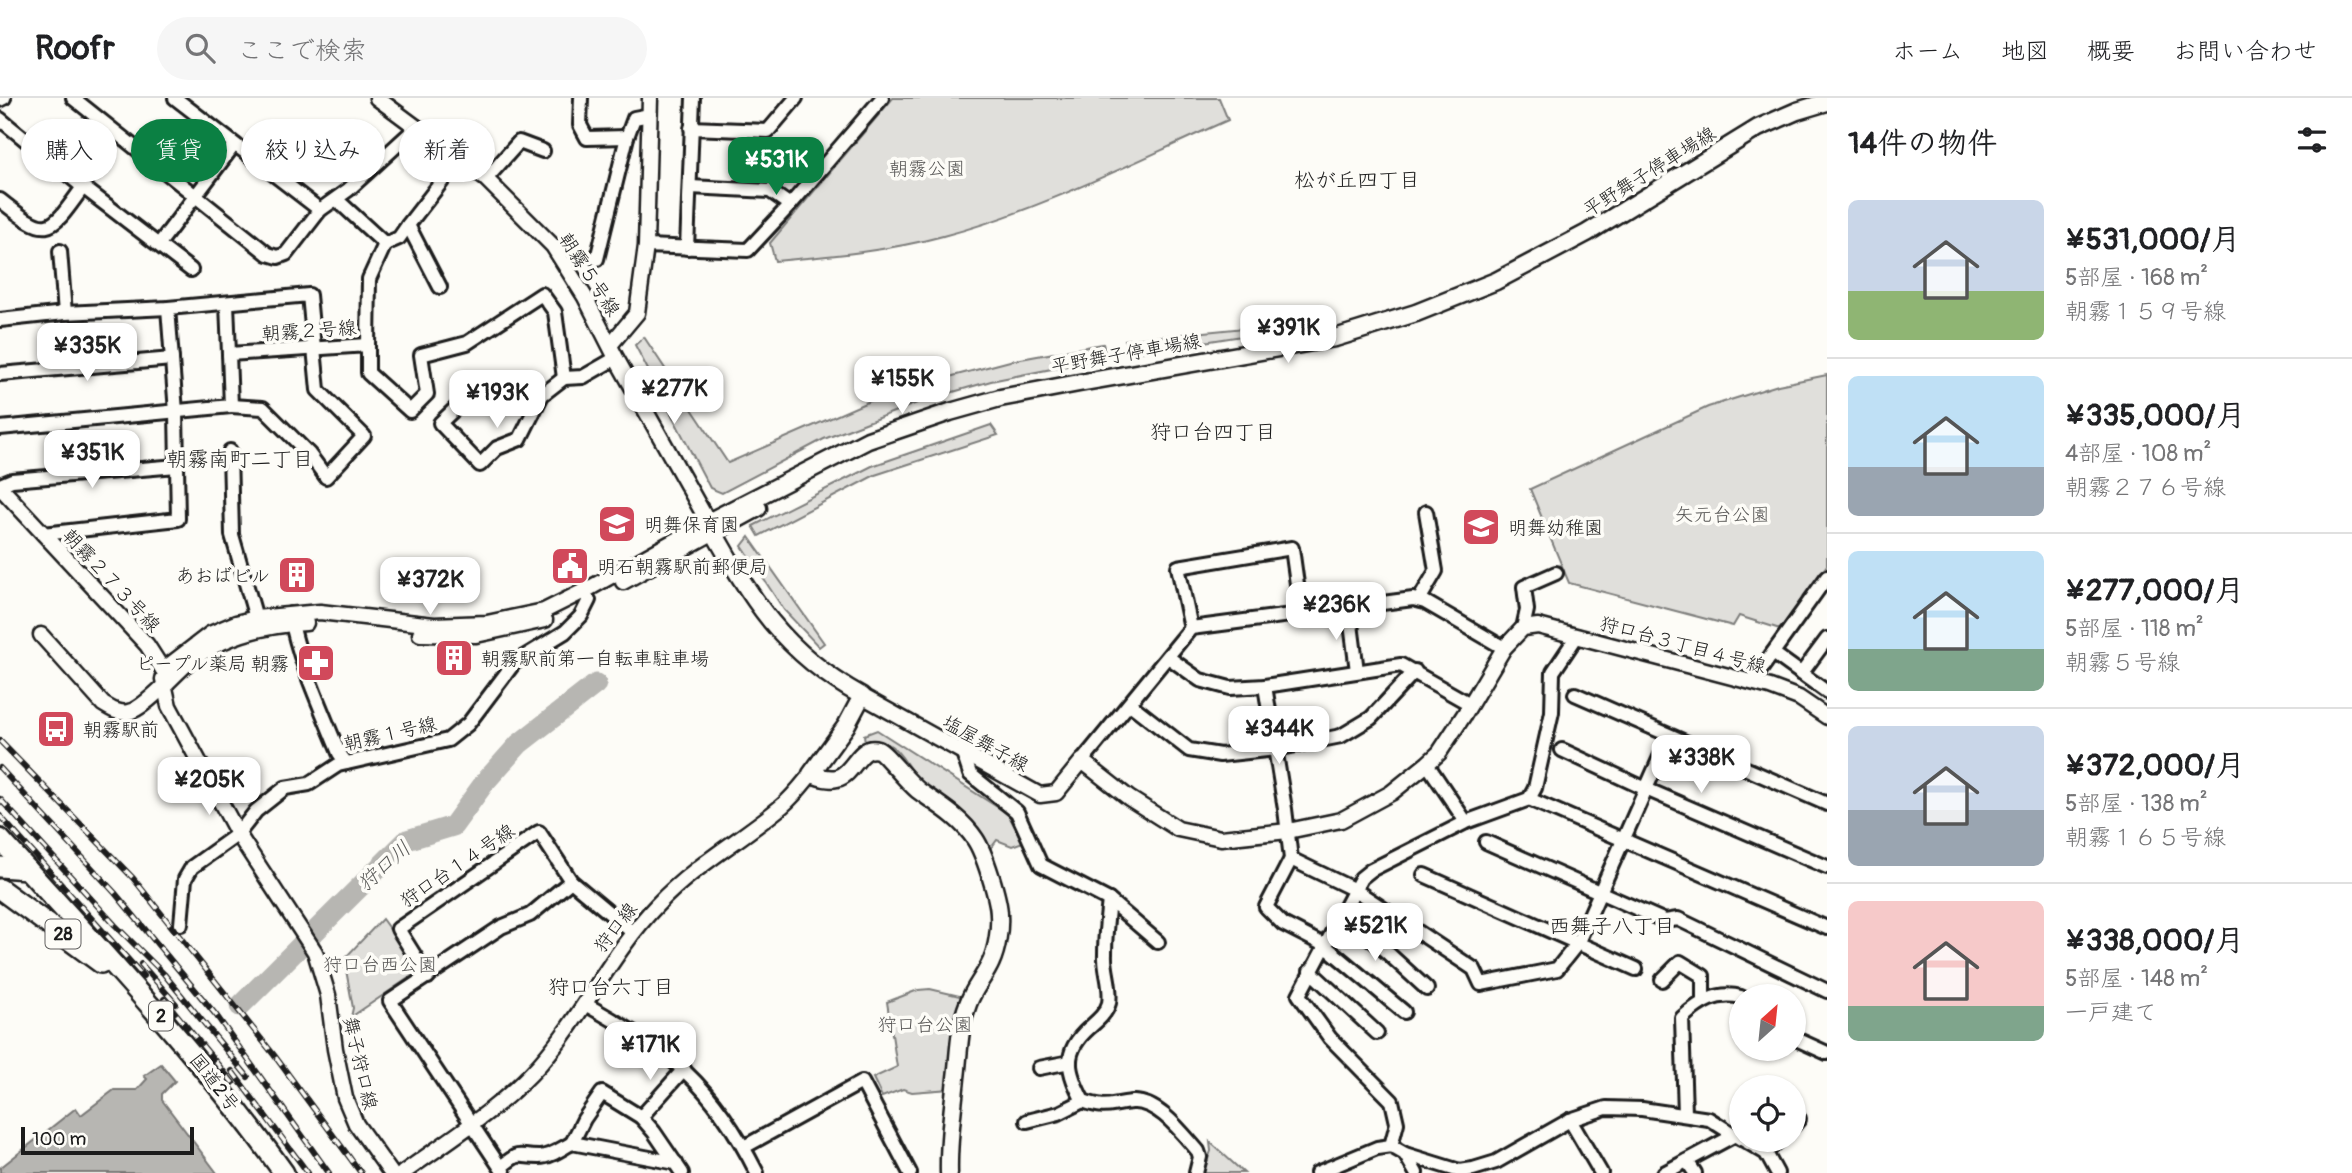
<!DOCTYPE html>
<html lang="ja">
<meta charset="utf-8">
<style>
:root{--surface:#fff;--page:#f6f6f6;--text:#202124;--muted:#757577;--line:#e0e0e0;--accent:#0b8043}
body{margin:0;font-family:Pangolin,"Klee One",sans-serif;background:var(--page);color:var(--text);height:100vh;display:flex;flex-direction:column;font-size:26px;white-space:nowrap}
*{box-sizing:border-box;margin:0}
p{font-size:23px;color:var(--muted)}
.icon{flex:none;width:38px;height:38px;fill:none;stroke:currentColor;stroke-width:2;stroke-linecap:round;stroke-linejoin:round}
.map{position:relative;flex:1;overflow:hidden}
.sheet{display:flex;flex-direction:column;background:var(--surface);width:525px}
.sheet>*{flex:none}
.top-card{position:absolute;left:21px;top:21px;width:665px;height:63px;display:flex;gap:14px}
.needle{width:46px;rotate:27deg}
.buttons{position:absolute;left:1729px;top:886px;display:grid;gap:14px}
.buttons a{display:grid;place-items:center;width:77px;height:77px;border-radius:50%;background:var(--surface);box-shadow:0 2px 5px #0004;font-size:35px}
.scale{position:absolute;left:21px;bottom:18px;width:173px;box-sizing:border-box;padding-left:7px;border:4px solid #1c1c1c;border-top:0;font-size:19px;line-height:24px;white-space:nowrap;color:#1c1c1c;-webkit-text-stroke:5px #fdfcf7;paint-order:stroke}
.price{position:absolute;translate:-50% -60px;padding:0 16px;border-radius:14px;background:#fff;color:#222;font-size:23px;line-height:46px;filter:drop-shadow(0 2px 4px #0008)}
.price::after{content:'';position:absolute;left:50%;top:42px;width:21px;height:16px;margin-left:-10px;background:inherit;clip-path:polygon(0 0,100% 0,50% 100%)}
.price.on{background:var(--accent);color:#fff}
ul{padding:0;list-style:none}
li{display:flex;align-items:center;gap:21px;height:175px;padding:0 21px}
li+li{border-top:2px solid var(--line)}
li span{display:grid;place-items:center;flex:none;width:196px;height:140px;border-radius:10px;color:#555}
li>.icon{margin-inline-start:auto}
span .icon{width:84px;height:84px;fill:#fffc;stroke-width:1}
li b{font-size:30px}
h2{display:flex;justify-content:space-between;align-items:center;height:84px;padding:0 21px;font-size:30px}
.pill{padding:0 24px;border-radius:32px;background:var(--surface);box-shadow:0 2px 5px #0004;font-size:24px;line-height:63px}
.pill.on{background:var(--accent);color:#fff}
header{display:flex;align-items:center;gap:42px;box-sizing:border-box;height:98px;padding:0 35px;background:var(--surface);border-bottom:2px solid var(--line)}
header strong{font-size:33px}
nav{display:flex;gap:38px;margin-inline-start:auto;font-size:24px}
.search{width:490px;height:63px;background:var(--page);display:flex;align-items:center;gap:18px;box-sizing:border-box;padding:0 24px;border-radius:38px;color:var(--muted);font-size:26px}
main{display:flex;flex:1;min-height:0}
.map>svg:first-child{display:block}
.green{fill:#e0dfdb;stroke:#7e7e7c;stroke-width:2}
.water{fill:#b7b6b2;stroke:#797876;stroke-width:2}
.lines{fill:none;stroke-linecap:round;stroke-linejoin:round}
.river{stroke:#b7b6b2;stroke-width:21}
.minor-casing{stroke:#1c1c1c;stroke-width:18}
.tertiary-casing{stroke:#1c1c1c;stroke-width:19}
.secondary-casing{stroke:#1c1c1c;stroke-width:21}
.trunk-casing{stroke:#1c1c1c;stroke-width:24}
.minor{stroke:#fdfcf7;stroke-width:12}
.tertiary{stroke:#fdfcf7;stroke-width:14}
.secondary{stroke:#fdfcf7;stroke-width:16}
.trunk{stroke:#fdfcf7;stroke-width:19}
.rail-casing{stroke:#1c1c1c;stroke-width:6}
.rail{stroke:#fdfcf7;stroke-width:3.5;stroke-dasharray:10;stroke-linecap:butt}
.labels{text-anchor:middle;stroke-width:7;stroke-linejoin:round;paint-order:stroke}
.shield{fill:#fdfcf7;stroke:#605f5e;stroke-width:2}
.shield-label{font-size:18px;font-weight:bold;fill:#1c1c1c}
.park-label{font-size:19px;fill:#575655;stroke:#fdfcf7}
.street-label{font-size:19px;fill:#1c1c1c;stroke:#fdfcf7}
.poi-label{font-size:19px;fill:#1c1c1c;stroke:#fdfcf7;text-anchor:start}
.neighbourhood-label{font-size:21px;fill:#1c1c1c;stroke:#fdfcf7}
.water-label{font-size:21px;font-style:italic;fill:#5a5a58;stroke:#fdfcf7}
</style>
<header>
<strong>Roofr</strong>
<div class="search"><svg class="icon" aria-label="search" viewBox="0 0 24 24"><circle cx="10" cy="10" r="6"/><path d="M15 15l6 6"/></svg>ここで検索</div>
<nav><a>ホーム</a><a>地図</a><a>概要</a><a>お問い合わせ</a></nav>
</header>
<main>
<div class="map">
<svg width="1827" height="1075" viewBox="0 0 1827 1075">
<rect width="100%" height="100%" fill="#fdfcf7"/>
<filter id="ink" filterUnits="userSpaceOnUse"><feTurbulence type="fractalNoise" baseFrequency=".0143" numOctaves="2"/><feDisplacementMap in="SourceGraphic" scale="14" xChannelSelector="R" yChannelSelector="G"/><feConvolveMatrix kernelMatrix="1 2 1 2 8 2 1 2 1" color-interpolation-filters="sRGB"/></filter>
<g filter="url(#ink)">
<g class="green">
<path d="M893 0H1219L1228 22C1135 63 1042 112 943 138 888 153 832 158 775 163L770 145Z"/>
<path d="M1254 229 1255 236 1127 256 1125 242Z"/>
<path d="M644 239 728 365 888 295 1010 263 1103 246 1107 260 991 283 922 303 824 341 722 395 710 390 635 247Z"/>
<path d="M1827 277V467L1780 531 1739 518 1733 528 1569 485 1530 391 1708 309 1778 287Z"/>
<path d="M991 327 998 337 875 377 759 438 753 428 872 368Z"/>
<path d="M749 439 824 545 819 549 784 512 742 448Z"/>
<path d="M877 632 1008 716 1023 744 1012 748 997 742 988 754C981 739 974 724 962 713 949 700 929 694 918 681 900 661 898 639 865 644L864 637Z"/>
<path d="M382 821 418 870 416 875 351 919 353 910 344 861Z"/>
<path d="M930 891 964 899 950 991 912 994 903 991 882 999 873 980 897 969 887 904 918 892Z"/>
<path d="M1210 1044 1244 1075H1203L1211 1053Z"/>
</g>
<path class="water" d="M161 966 175 983 162 996V1002L217 1075H0V1070L76 1010 81 1017 114 992H137L147 981 144 978Z"/>
<g class="lines">
<path class="river" d="M240 908 407 742 453 728 485 684 519 646 596 586"/>
<defs>
<g id="minor">
<path d="M73 0 268 156 278 159 286 156 320 112 348 92 417 29"/>
<path d="M175 0 320 112"/>
<path d="M581 0 580 27 587 40 627 39"/>
<path d="M0 2 4 0"/>
<path d="M0 21 83 89 191 172"/>
<path d="M691 30 768 33 796 0"/>
<path d="M486 81 519 44 543 53"/>
<path d="M690 89 770 93 790 107"/>
<path d="M336 101 385 146 369 181 368 247"/>
<path d="M0 102C48 140 48 138 83 89"/>
<path d="M159 146 234 47"/>
<path d="M385 146 399 140 408 127"/>
<path d="M646 148 748 152 790 107 882 0"/>
<path d="M687 150 693 0"/>
<path d="M60 153 65 215"/>
<path d="M597 161 627 39 634 20 650 17"/>
<path d="M440 189 408 127 460 60"/>
<path d="M227 205 229 256"/>
<path d="M0 222 65 215 168 210 309 197 318 292 364 338 326 379 309 356 263 310 231 308"/>
<path d="M0 276 172 261"/>
<path d="M497 291 459 307 440 325 480 367 497 350 520 341 542 297 564 280"/>
<path d="M0 330 231 308 229 256 368 247V275L410 313 427 296 421 257 467 245 542 196 555 214 564 280 583 279 616 260"/>
<path d="M230 353 232 437 258 527"/>
<path d="M0 387 12 382 177 368"/>
<path d="M43 436 178 421 176 314 168 210"/>
<path d="M1419 502 1436 473 1426 414"/>
<path d="M1349 510 1357 573"/>
<path d="M290 516C299 564 321 610 339 655L346 665"/>
<path d="M1191 530 1178 469 1292 450 1301 515"/>
<path d="M1523 530 1527 512 1524 489 1556 475"/>
<path d="M1773 555 1827 594"/>
<path d="M1168 559 1200 582 1230 590 1265 588 1401 567 1470 606"/>
<path d="M1801 576 1827 541"/>
<path d="M1752 584 1827 479"/>
<path d="M1265 588 1285 711 1291 761 1355 792 1474 871 1481 886 1557 871 1577 846 1669 639"/>
<path d="M1575 596 1827 706"/>
<path d="M1130 606 1189 652 1220 657 1276 651 1341 638 1371 620 1415 573"/>
<path d="M1562 652 1646 691 1827 769"/>
<path d="M963 655 970 676 1017 714 1041 767 1109 802 1158 844"/>
<path d="M1082 663 1191 530 1413 501 1425 504 1504 550"/>
<path d="M1427 666 1466 724"/>
<path d="M1529 701 1827 830"/>
<path d="M1486 744 1665 823 1678 821 1827 893"/>
<path d="M1291 761 1266 809 1283 826 1324 847 1404 914"/>
<path d="M1424 777 1636 871"/>
<path d="M1109 802C1107 820 1105 838 1105 856 1104 872 1112 889 1109 905 1106 916 1097 923 1089 930 1061 955 1068 974 1083 1003 1108 1012 1109 1006 1132 1004 1158 1002 1182 1035 1198 1053L1200 1059 1196 1075"/>
<path d="M1341 818 1379 847 1427 891"/>
<path d="M181 826 185 781 192 769 238 736 256 713 285 690 309 686 338 667 448 642 468 626 514 565 565 534 581 518 589 502"/>
<path d="M1310 873 1377 935"/>
<path d="M428 879 398 831 539 734 571 783 632 834"/>
<path d="M1662 882 1680 864 1703 878V902"/>
<path d="M585 906C671 954 712 985 757 1075"/>
<path d="M1794 940 1827 955"/>
<path d="M1039 970 1070 964"/>
<path d="M1685 1016 1682 920C1700 904 1717 893 1741 899"/>
<path d="M641 1019 684 971"/>
<path d="M1570 1022 1601 1075"/>
<path d="M1027 1023 1059 1015 1083 1003"/>
<path d="M1794 1027 1799 1021"/>
<path d="M1742 1041 1766 1055 1777 1075"/>
<path d="M572 1045 584 1021 602 995 641 1019 654 1034 682 1075"/>
<path d="M572 1045 676 1065"/>
<path d="M1391 1048 1397 1025 1392 1003 1330 940 1299 897 1361 780 1371 772 1466 724 1529 701 1535 690 1552 614 1553 574 1577 538"/>
<path d="M744 1049 862 984 910 1075"/>
<path d="M1766 1055 1780 1041"/>
<path d="M1405 1056 1416 1075"/>
<path d="M1687 1063 1695 1075"/>
<path d="M501 1069C522 1052 515 1059 539 1059 551 1059 562 1050 572 1045"/>
<path d="M504 1075 390 903 501 829 530 817 571 783"/>
<path d="M1317 1075 1377 1050 1391 1048 1405 1056 1460 1073 1473 1071 1496 1064 1570 1022 1606 1010 1642 1011 1709 1021 1741 1041"/>
<path d="M1664 1075 1735 1037"/>
</g>
<g id="tertiary">
<path d="M611 246 637 215 646 148 650 0"/>
<path d="M0 389 147 547 163 572"/>
<path d="M623 484 714 434"/>
<path d="M420 536 476 537 545 522"/>
<path d="M41 537 103 606C111 611 119 616 128 614 144 612 175 575 190 563 223 538 265 527 306 525"/>
<path d="M163 572 210 536 236 525 256 520 320 514 434 527 487 525 544 513 590 490 708 424 616 260 585 199 553 148 486 81 377 0"/>
<path d="M163 581 169 608 238 736 315 854 328 897 335 951 345 1000 356 1026 391 1075"/>
<path d="M862 598 1040 697 1056 695 1082 663 1129 700 1178 731 1221 740 1288 733 1341 722 1391 695 1427 666 1439 655 1464 617 1504 550 1523 530 1538 528 1770 589 1799 600 1827 619"/>
<path d="M403 1075C450 1041 501 1010 540 966 584 916 611 855 657 807 696 766 740 743 782 708 793 699 802 687 811 676"/>
</g>
<g id="secondary">
<path d="M714 434 758 410"/>
<path d="M949 1075C948 1043 953 1011 956 980 959 956 959 928 968 906 973 891 985 878 991 864 997 851 1000 831 999 817 999 801 984 754 975 741 961 720 939 707 919 693 908 685 884 654 878 652 859 646 854 676 837 680 828 682 820 679 811 676L846 628 862 598C782 554 751 501 708 424L868 342 950 314 1000 300 1079 285 1335 240 1416 215 1496 183 1587 135 1758 30 1797 13 1827 4"/>
</g>
<g id="trunk">
<path d="M0 741C98 850 199 955 284 1075"/>
<path d="M0 769 27 771"/>
<path d="M0 791 101 865"/>
</g>
</defs>
<use href="#minor" class="minor-casing"/>
<use href="#tertiary" class="tertiary-casing"/>
<use href="#secondary" class="secondary-casing"/>
<use href="#trunk" class="trunk-casing"/>
<use href="#minor" class="minor"/>
<use href="#tertiary" class="tertiary"/>
<use href="#secondary" class="secondary"/>
<use href="#trunk" class="trunk"/>
<defs>
<g id="rail">
<path d="M0 643 133 780 274 957 361 1075"/>
<path d="M0 670 115 795 216 917 329 1075"/>
<path d="M0 701 115 827 164 876 248 979"/>
<path d="M0 718 143 878"/>
<path d="M141 866 176 906"/>
<path d="M164 901 233 985"/>
<path d="M232 973 308 1075"/>
</g>
</defs>
<use href="#rail" class="rail-casing"/>
<use href="#rail" class="rail"/>
</g>
</g>
<defs>
<symbol id="school-square" viewBox="-11 -11 22 22"><rect x="-9" y="-9" width="18" height="18" rx="4" fill="#d1495b" stroke="#fdfcf7"/><path d="M0-5L7-2L0 1L-7-2ZM-4 1L0 2.5L4 1V4Q0 6-4 4Z" fill="#fff"/></symbol>
<symbol id="civic-square" viewBox="-11 -11 22 22"><rect x="-9" y="-9" width="18" height="18" rx="4" fill="#d1495b" stroke="#fdfcf7"/><path d="M-.6-6.5H3V-4.5H.6V-3L4-1V1h2V6H-6V1h2V-1L-.6-3ZM-1.2 2.5V6h2.4V2.5Z" fill="#fff"/></symbol>
<symbol id="building-square" viewBox="-11 -11 22 22"><rect x="-9" y="-9" width="18" height="18" rx="4" fill="#d1495b" stroke="#fdfcf7"/><path d="M-4-6H4V6H1V3H-1V6H-4ZM-2.5-4.3h1.7v1.8h-1.7ZM.8-4.3h1.7v1.8H.8ZM-2.5-1h1.7V.8h-1.7ZM.8-1h1.7V.8H.8Z" fill="#fff"/></symbol>
<symbol id="pharmacy-square" viewBox="-11 -11 22 22"><rect x="-9" y="-9" width="18" height="18" rx="4" fill="#d1495b" stroke="#fdfcf7"/><path d="M-2-6h4v4h4v4h-4v4h-4v-4h-4v-4h4Z" fill="#fff"/></symbol>
<symbol id="bus-square" viewBox="-11 -11 22 22"><rect x="-9" y="-9" width="18" height="18" rx="4" fill="#d1495b" stroke="#fdfcf7"/><path d="M-5-6H5V4H4V6H2V4H-2V6H-4V4H-5ZM-3.5-4V0h7V-4ZM-3.5 1.2v1.5H-2V1.2ZM2 1.2v1.5H3.5V1.2Z" fill="#fff"/></symbol>
</defs>
<g fill-rule="evenodd">
<use href="#school-square" x="595" y="404" width="44" height="44"/>
<use href="#school-square" x="1459" y="407" width="44" height="44"/>
<use href="#civic-square" x="548" y="446" width="44" height="44"/>
<use href="#building-square" x="275" y="455" width="44" height="44"/>
<use href="#building-square" x="432" y="538" width="44" height="44"/>
<use href="#pharmacy-square" x="294" y="543" width="44" height="44"/>
<use href="#bus-square" x="34" y="609" width="44" height="44"/>
</g>
<g class="labels">
<g class="shield">
<rect x="45.5" y="821.5" width="35" height="29" rx="5"/>
<rect x="149" y="903.5" width="24" height="29" rx="5"/>
</g>
<g class="shield-label">
<text x="63" y="842">28</text>
<text x="161" y="924">2</text>
</g>
<g class="park-label">
<text x="927" y="77">朝霧公園</text>
<text x="1722" y="423">矢元台公園</text>
<text x="380" y="873">狩口台西公園</text>
<text x="925" y="933">狩口台公園</text>
</g>
<g class="street-label">
<text transform="translate(1649 73) rotate(-32)" y="7">平野舞子停車場線</text>
<text transform="translate(590 176) rotate(57)" y="7">朝霧５号線</text>
<text transform="translate(309 232) rotate(-4)" y="7">朝霧２号線</text>
<text transform="translate(1126 255) rotate(-10)" y="7">平野舞子停車場線</text>
<text transform="translate(112 482) rotate(47)" y="7">朝霧２７３号線</text>
<text transform="translate(1683 546) rotate(15)" y="7">狩口台３丁目４号線</text>
<text transform="translate(390 635) rotate(-13)" y="7">朝霧１号線</text>
<text transform="translate(986 645) rotate(29)" y="7">塩屋舞子線</text>
<text transform="translate(457 767) rotate(-34)" y="7">狩口台１４号線</text>
<text transform="translate(615 829) rotate(-52)" y="7">狩口線</text>
<text transform="translate(361 965) rotate(77)" y="7">舞子狩口線</text>
<text transform="translate(215 984) rotate(52)" y="7">国道2号</text>
</g>
<g class="poi-label">
<text x="644" y="433">明舞保育園</text>
<text x="1508" y="436">明舞幼稚園</text>
<text x="597" y="475">明石朝霧駅前郵便局</text>
<text x="270" y="484" text-anchor="end">あおばビル</text>
<text x="481" y="567">朝霧駅前第一自転車駐車場</text>
<text x="289" y="572" text-anchor="end">ピープル薬局 朝霧</text>
<text x="83" y="638">朝霧駅前</text>
</g>
<g class="neighbourhood-label">
<text x="1357" y="89">松が丘四丁目</text>
<text x="1213" y="341">狩口台四丁目</text>
<text x="240" y="368">朝霧南町二丁目</text>
<text x="1612" y="835">西舞子八丁目</text>
<text x="611" y="896">狩口台六丁目</text>
</g>
<g class="water-label">
<text transform="translate(384 768) rotate(-42)" y="7">狩口川</text>
</g>
</g>
</svg>
<div class="buttons">
<a><svg class="needle" viewBox="-14 -14 28 28"><path d="M0-13l5 13h-10z" fill="#e53935"/><path d="M0 13l5-13h-10z" fill="#757577"/></svg></a>
<a><svg class="icon" aria-label="locate" viewBox="0 0 24 24"><circle cx="12" cy="12" r="6"/><path d="M12 2v4M12 18v4M2 12h4M18 12h4"/></svg></a>
</div>
<div class="scale">100 m</div>
<b class="price on" style="left:776px;top:99px">¥531K</b>
<b class="price" style="left:1288px;top:267px">¥391K</b>
<b class="price" style="left:87px;top:285px">¥335K</b>
<b class="price" style="left:902px;top:318px">¥155K</b>
<b class="price" style="left:674px;top:328px">¥277K</b>
<b class="price" style="left:497px;top:332px">¥193K</b>
<b class="price" style="left:92px;top:392px">¥351K</b>
<b class="price" style="left:430px;top:519px">¥372K</b>
<b class="price" style="left:1336px;top:544px">¥236K</b>
<b class="price" style="left:1279px;top:668px">¥344K</b>
<b class="price" style="left:1701px;top:697px">¥338K</b>
<b class="price" style="left:209px;top:719px">¥205K</b>
<b class="price" style="left:1375px;top:865px">¥521K</b>
<b class="price" style="left:650px;top:984px">¥171K</b>
<div class="top-card">
<a class="pill">購入</a>
<a class="pill on">賃貸</a>
<a class="pill">絞り込み</a>
<a class="pill">新着</a>
</div>
</div>
<section class="sheet">
<h2>14件の物件<svg class="icon" aria-label="filters" viewBox="0 0 24 24"><path d="M4 7h16M4 17h16"/><circle cx="9" cy="7" r="2"/><circle cx="15" cy="17" r="2"/></svg></h2>
<ul>
<li><span style="background:linear-gradient(#c9d6e8 65%,#8fb573 0)"><svg class="icon" aria-label="home" viewBox="0 0 24 24"><path d="M3 11l9-7 9 7M6 9v11h12V9"/></svg></span><div><b>¥531,000/月</b><p>5部屋 · 168 m²</p><p>朝霧１５９号線</p></div></li>
<li><span style="background:linear-gradient(#bfe0f5 65%,#9aa5b1 0)"><svg class="icon" aria-label="home" viewBox="0 0 24 24"><path d="M3 11l9-7 9 7M6 9v11h12V9"/></svg></span><div><b>¥335,000/月</b><p>4部屋 · 108 m²</p><p>朝霧２７６号線</p></div></li>
<li><span style="background:linear-gradient(#bfe0f5 70%,#7fa58c 0)"><svg class="icon" aria-label="home" viewBox="0 0 24 24"><path d="M3 11l9-7 9 7M6 9v11h12V9"/></svg></span><div><b>¥277,000/月</b><p>5部屋 · 118 m²</p><p>朝霧５号線</p></div></li>
<li><span style="background:linear-gradient(#c9d6e8 60%,#9aa5b1 0)"><svg class="icon" aria-label="home" viewBox="0 0 24 24"><path d="M3 11l9-7 9 7M6 9v11h12V9"/></svg></span><div><b>¥372,000/月</b><p>5部屋 · 138 m²</p><p>朝霧１６５号線</p></div></li>
<li><span style="background:linear-gradient(#f6c9c9 75%,#7fa58c 0)"><svg class="icon" aria-label="home" viewBox="0 0 24 24"><path d="M3 11l9-7 9 7M6 9v11h12V9"/></svg></span><div><b>¥338,000/月</b><p>5部屋 · 148 m²</p><p>一戸建て</p></div></li>
</ul>
</section>
</main>
